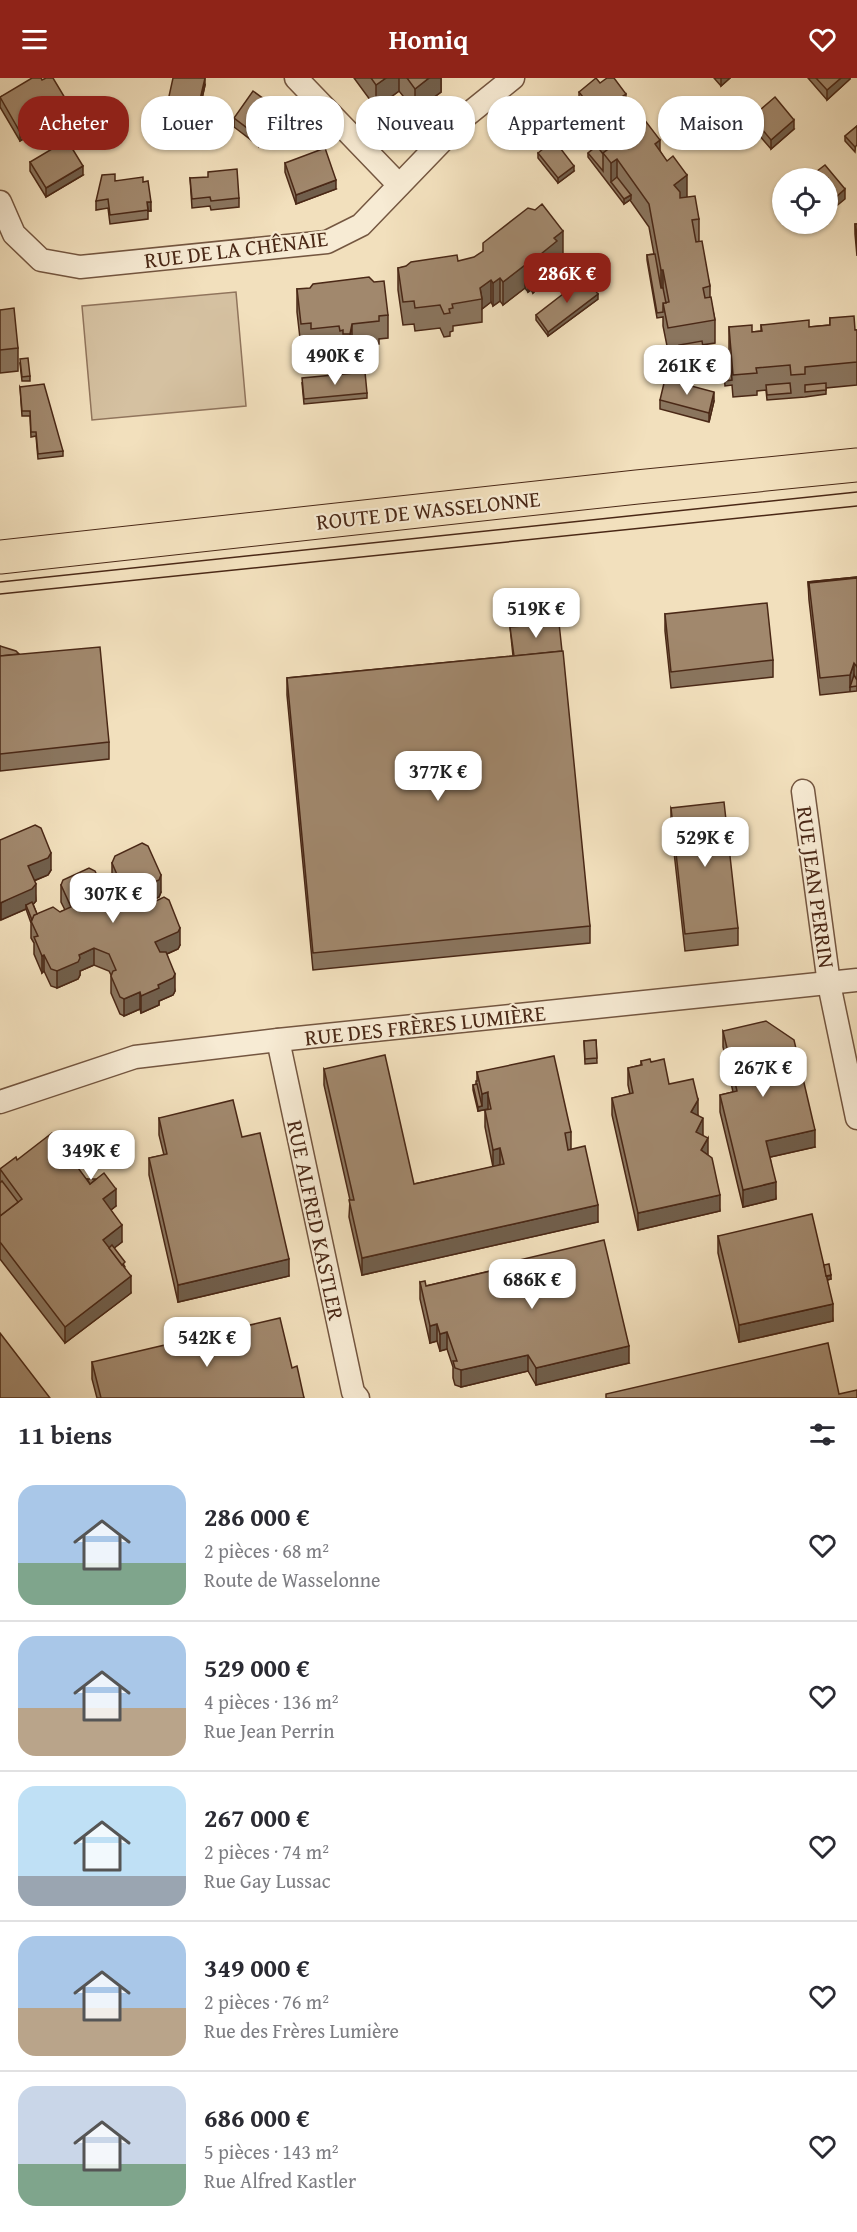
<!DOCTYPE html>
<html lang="fr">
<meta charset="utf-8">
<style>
:root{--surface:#fff;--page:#f7f7f7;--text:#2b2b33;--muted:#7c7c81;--line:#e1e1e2;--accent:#8f2418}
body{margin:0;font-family:"Gentium Book Plus",serif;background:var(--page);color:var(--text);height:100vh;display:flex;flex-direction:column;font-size:22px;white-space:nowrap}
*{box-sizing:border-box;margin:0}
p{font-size:20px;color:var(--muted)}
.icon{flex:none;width:33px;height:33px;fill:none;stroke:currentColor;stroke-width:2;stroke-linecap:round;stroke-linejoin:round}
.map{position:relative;height:1320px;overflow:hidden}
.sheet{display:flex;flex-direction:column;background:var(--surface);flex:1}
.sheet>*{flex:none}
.hud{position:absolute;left:18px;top:18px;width:822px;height:54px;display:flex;gap:12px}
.buttons{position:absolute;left:772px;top:90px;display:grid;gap:12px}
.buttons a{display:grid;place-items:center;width:66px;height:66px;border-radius:50%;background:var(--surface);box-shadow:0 2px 4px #0004;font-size:30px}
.price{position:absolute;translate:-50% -51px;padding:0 14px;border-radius:12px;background:#fff;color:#222;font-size:20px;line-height:39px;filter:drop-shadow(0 2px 3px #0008)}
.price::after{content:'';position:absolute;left:50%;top:36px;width:18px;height:14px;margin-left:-9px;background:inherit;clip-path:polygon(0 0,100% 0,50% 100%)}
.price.current{background:var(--accent);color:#fff}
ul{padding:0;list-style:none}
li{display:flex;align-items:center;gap:18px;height:150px;padding:0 18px}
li+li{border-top:2px solid var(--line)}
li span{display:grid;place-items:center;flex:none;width:168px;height:120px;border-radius:18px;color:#555}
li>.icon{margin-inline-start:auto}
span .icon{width:72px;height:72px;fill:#fffc;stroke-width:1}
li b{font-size:26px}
h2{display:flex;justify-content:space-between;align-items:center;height:72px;padding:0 18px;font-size:26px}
.pill{padding:0 21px;border-radius:24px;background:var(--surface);box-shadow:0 2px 4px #0004;font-size:21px;line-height:54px}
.pill.current{background:var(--accent);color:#fff}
header{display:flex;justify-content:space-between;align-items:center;height:78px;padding:0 18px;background:var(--accent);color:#fff;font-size:27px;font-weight:600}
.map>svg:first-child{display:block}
.green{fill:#d5c1a1;stroke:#90745c;stroke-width:1.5}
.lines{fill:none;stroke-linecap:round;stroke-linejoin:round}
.minor-casing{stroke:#745640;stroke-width:25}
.primary-casing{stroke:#4a2816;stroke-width:35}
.minor{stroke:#f7ebd4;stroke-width:22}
.primary{stroke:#f2e0bd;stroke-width:33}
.tram{stroke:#4a2816;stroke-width:1.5}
.wall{fill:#8a755e;stroke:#4a2816;stroke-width:1.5}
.shaded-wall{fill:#715f4c;stroke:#4a2816;stroke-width:1.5}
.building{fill:#a1886d;stroke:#4a2816;stroke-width:1.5}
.labels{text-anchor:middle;stroke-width:4.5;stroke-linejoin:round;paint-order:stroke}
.street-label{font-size:22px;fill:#4a2816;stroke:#f7ebd4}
</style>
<header><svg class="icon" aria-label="menu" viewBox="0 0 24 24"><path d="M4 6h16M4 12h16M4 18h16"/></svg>Homiq<svg class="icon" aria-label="heart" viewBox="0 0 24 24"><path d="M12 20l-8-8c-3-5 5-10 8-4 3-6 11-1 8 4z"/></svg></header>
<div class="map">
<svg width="857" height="1320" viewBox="0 0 857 1320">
<rect width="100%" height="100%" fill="#f2e0bd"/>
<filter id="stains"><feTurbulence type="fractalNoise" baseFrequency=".00333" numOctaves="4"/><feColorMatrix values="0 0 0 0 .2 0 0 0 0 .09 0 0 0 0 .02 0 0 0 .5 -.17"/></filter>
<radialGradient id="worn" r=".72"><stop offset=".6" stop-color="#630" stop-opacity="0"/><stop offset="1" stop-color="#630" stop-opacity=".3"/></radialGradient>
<path class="green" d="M236 214 246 328 92 342 82 228Z"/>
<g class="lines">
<defs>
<g id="minor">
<path d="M296 0 399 107"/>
<path d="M0 124 14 156 41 182 80 189 327 164 361 147 467 37 513 0"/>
<path d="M803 713 829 906 857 1040"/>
<path d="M278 962 353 1314 358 1320"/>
<path d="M0 1024 135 979 278 962 857 902"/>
</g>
<path id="primary" d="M0 479 637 409 857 387"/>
</defs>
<use href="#minor" class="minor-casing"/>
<use href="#primary" class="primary-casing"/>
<use href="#minor" class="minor"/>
<use href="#primary" class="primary"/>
<g class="tram">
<path d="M0 504 857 414"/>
<path d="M0 516 857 428"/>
</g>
</g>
<g class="wall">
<path d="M354 0H441V14L415 33 399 13 376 30Z"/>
<path d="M714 0H730L721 8Z"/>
<path d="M808 0H850V1L827 22Z"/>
<path d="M42 2 68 34 20 63 0 29V19Z"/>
<path d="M600 5 626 27 660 73 687 119 699 141V163L710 208V219L715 242V265L702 267 703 274 680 277 679 271 668 273 663 248V239L657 240 647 182V177L654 176 649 149 630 122 624 126 588 79V75L594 70 591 66 588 68 573 49V26L579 21V14Z"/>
<path d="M205 7 196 48 166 41V32Z"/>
<path d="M752 39 794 51 771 71 752 49Z"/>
<path d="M234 40 279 41 259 68 234 49Z"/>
<path d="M857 48 855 74 845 63V58Z"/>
<path d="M538 75 574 93 558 105 538 80Z"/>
<path d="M30 84 83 97 46 119 30 93Z"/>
<path d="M285 85 336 111 296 126 285 94Z"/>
<path d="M190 100 239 120V129L211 132 210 128 192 130Z"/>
<path d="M115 103 143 104 151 133H148V141L110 146 108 130 96 132V123Z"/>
<path d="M855 146H857V178L855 156Z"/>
<path d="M563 176 557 181V186L538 201 537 211 533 215 531 212 528 214 525 210 503 227 500 223 493 228 491 224 482 231V244L453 248V253L450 254V258L444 259 440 250 415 253 414 246 403 247 398 212V190L458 183Z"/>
<path d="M297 211 388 237V260L379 261V266L352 269 350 278 343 279V275H340L339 270 311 274V268L301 269 297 234Z"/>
<path d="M598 221 548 258 536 242V237Z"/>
<path d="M0 232 18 270V293L0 295Z"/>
<path d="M830 240 855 252H857V307L826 310V316L805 319 767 322 766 312 757 313V317L733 319 732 307 725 308 723 285 729 280V249L752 254 761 253V247L809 249 830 247Z"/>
<path d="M20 286 30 298V303H22Z"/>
<path d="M302 305 367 315V320L304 326Z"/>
<path d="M20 309 63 373V378L38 381 36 358 31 359 30 338H22Z"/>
<path d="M660 322 714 323 709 344 660 331Z"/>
<path d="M857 499V613L820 617 809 522 808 504Z"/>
<path d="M665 536 773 582V599L671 610 665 553Z"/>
<path d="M510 549 590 848V865L313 892 287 617V600L513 578Z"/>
<path d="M0 568 109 664V681L0 693Z"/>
<path d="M671 730 738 850V867L685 873 671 747Z"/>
<path d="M0 762 51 792 48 797 34 803 36 823 33 826 37 836 60 834 65 832 61 824V807L105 815 110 813V805L113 804 112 802V785L161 814 159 819 144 826V829L180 867 178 871 167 876 175 913 173 917 159 923V927L141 935 140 931 124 938 120 936 111 915V897L109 893 94 887 80 893V897L78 901 57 910 51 908 44 893 42 895 34 876V865L31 860V845L26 831 0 842Z"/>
<path d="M723 953 815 1069 770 1079 776 1121 743 1129 720 1034V1017L733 1014 723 969Z"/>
<path d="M596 962 597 985 585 986 584 963Z"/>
<path d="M641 983 651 984 669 1006 698 1037 720 1133 638 1152 612 1037V1020L630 1016 628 1007V990L641 987Z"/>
<path d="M324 991 414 1106 493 1089 485 1049V1032L488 1031 478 1033 473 1012V1007H476V1003H477V994L571 1054V1071L598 1144 362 1197 349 1139 350 1122 324 1007Z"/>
<path d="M159 1040 242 1059 289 1198 178 1224 149 1097V1080L164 1077 159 1057Z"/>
<path d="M17 1082 87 1101 116 1128 111 1132 122 1164 114 1170 125 1189 124 1190 131 1215 65 1265 0 1181V1091Z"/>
<path d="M718 1158 824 1187 831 1201 827 1202 833 1243 739 1264 718 1175Z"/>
<path d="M507 1185 629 1285 536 1307 528 1293 461 1309 455 1307 453 1300V1289L447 1271 440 1273 437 1263 430 1265 420 1221V1204L426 1208 507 1189Z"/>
<path d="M92 1284 292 1290 304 1320H97L92 1301Z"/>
</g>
<g class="shaded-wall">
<path d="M205 0V7L196 48V39Z"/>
<path d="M386 0H399V13L376 30V7Z"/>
<path d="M429 0H441V14L415 33V11Z"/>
<path d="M721 0H730L721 8Z"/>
<path d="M841 0H850V1L827 22V12Z"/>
<path d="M626 16V39L620 20Z"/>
<path d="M68 25V34L20 63V54Z"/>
<path d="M279 32V41L259 68V59Z"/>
<path d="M794 42V51L771 71V62Z"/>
<path d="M591 43V66L588 68V45Z"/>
<path d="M660 62V84L655 66Z"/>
<path d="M617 81V104H611V85Z"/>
<path d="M83 88V97L46 119V110Z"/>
<path d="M574 88V93L558 105V100Z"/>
<path d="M687 97V120L674 130V107Z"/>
<path d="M336 102V111L296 126V117Z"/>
<path d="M845 111V121L828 135V126Z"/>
<path d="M631 117V121L624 126V121Z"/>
<path d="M147 124H151V133H148Z"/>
<path d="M563 153V176L557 181V186L538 201 537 211 533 215V192L536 180 554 160Z"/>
<path d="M525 187V210L503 227V204Z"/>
<path d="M531 189V212L528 214V191Z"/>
<path d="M661 192H663V214L661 215Z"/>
<path d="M500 200V223L493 228V205Z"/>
<path d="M491 202V224L482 231V221L480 210Z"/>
<path d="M598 216V221L548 258V254Z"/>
<path d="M352 246V269L350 278V256Z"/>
<path d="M714 314V323L709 344V335Z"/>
<path d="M854 585V602L850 609V614V597Z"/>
<path d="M51 775V792L48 797 28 805V788Z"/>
<path d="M161 797V814L159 819 144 826V836L138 821 140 810Z"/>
<path d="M36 806V823L32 828 26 827V831L1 842V825Z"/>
<path d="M180 850V867L178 871 155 881V864Z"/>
<path d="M94 870V887L80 893V897L78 901 57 910V893L79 877Z"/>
<path d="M44 877V893L42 895V878Z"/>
<path d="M175 896V913L173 917 159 923V927L141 935V918Z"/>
<path d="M140 914V931L124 938V921Z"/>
<path d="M488 1014V1031L478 1033V1029L482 1028V1016Z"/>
<path d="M698 1022V1039L691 1034Z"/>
<path d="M703 1040V1057L696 1071V1054Z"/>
<path d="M815 1052V1069L766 1080V1063Z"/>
<path d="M708 1060V1077L701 1072Z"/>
<path d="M500 1070V1087L493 1089V1072Z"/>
<path d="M776 1104V1121L743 1129V1112Z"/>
<path d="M116 1111V1128L103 1138V1121Z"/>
<path d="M720 1117V1133L638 1152V1135Z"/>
<path d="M598 1127V1144L362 1197V1180Z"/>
<path d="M122 1147V1164L105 1177 103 1162Z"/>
<path d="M289 1181V1198L178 1224V1207Z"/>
<path d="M831 1197V1201L824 1203V1199Z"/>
<path d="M131 1198V1215L65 1265V1249Z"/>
<path d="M833 1226V1243L739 1264V1247Z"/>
<path d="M437 1246V1263L430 1265V1248Z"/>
<path d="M447 1254V1271L440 1273V1256Z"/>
<path d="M629 1268V1285L536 1307V1290Z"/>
<path d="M528 1277V1293L461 1309V1292Z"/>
</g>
<g class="building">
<path d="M32 0H41L42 2 46 0H53L68 25 20 54 0 19Z"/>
<path d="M173 0H205L196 39 166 32Z"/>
<path d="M371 0H386L376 7Z"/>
<path d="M407 0H429L415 11Z"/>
<path d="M596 0 600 5 607 0H614L626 16 620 20 626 28 631 24 660 62 655 66 667 83 673 78 687 97 674 107 680 114V120L695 118 699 141 692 142 696 164 702 163 710 208 703 210 705 220 711 219 715 242 668 250 663 225 669 224 663 192H661L649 126 617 81 611 85 603 75 611 69 591 43 588 45 573 26 583 19 579 14Z"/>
<path d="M816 0H841L827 12Z"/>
<path d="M253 13 279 32 259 59 234 40Z"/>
<path d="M775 19 794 42 771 62 752 39Z"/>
<path d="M857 48V67L855 69 845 58Z"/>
<path d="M67 62 83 88 46 110 30 84Z"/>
<path d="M554 62 574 88 558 100 538 75Z"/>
<path d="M597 68 603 76V93L588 75Z"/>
<path d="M325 70 336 102 296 117 285 85Z"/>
<path d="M825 87 845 111 828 126V100H808Z"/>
<path d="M237 91 239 120 211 123 210 119 192 121 190 100 208 99V94Z"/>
<path d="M115 96V103L143 99V104L148 103 151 124H147L148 132 110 137 108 121 96 123 102 97Z"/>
<path d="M617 99 631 117 624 121 611 104Z"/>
<path d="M542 126 563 153 554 160 557 163 536 180 538 183 535 186 537 188 533 192 531 189 528 191 525 187 503 204 500 200 493 205 491 202 480 210 482 221 452 226 453 230 449 231 450 235 444 236 440 227 415 230 414 223 403 224 398 190 406 188 411 184 457 177 458 183 474 179 483 173V165L528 130 535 132Z"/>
<path d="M855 146H857V169Z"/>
<path d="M655 176 661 210H663L666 225H663V234L657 235 647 177Z"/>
<path d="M369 199 374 204 384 203 388 237 379 238V243L352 246 350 256H343V252L340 253 339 248 311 251V245L301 246 297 211 310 210 313 206Z"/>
<path d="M585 199 598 216 548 254 536 237Z"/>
<path d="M14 230 18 270 0 272V232Z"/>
<path d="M854 238 855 252H857V284L805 289V296L791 297 790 287 756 290 757 295 733 297 729 249 752 247V254L762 253 761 247 809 242V249L830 247V240Z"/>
<path d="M702 263 703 269 680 273 679 267Z"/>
<path d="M28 280 30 298 22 299 20 281Z"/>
<path d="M723 280H730L732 302 725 303Z"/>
<path d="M365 294 367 315 304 321 302 300Z"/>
<path d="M665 301 714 314 709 335 660 322Z"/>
<path d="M790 305 791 315 767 317 766 307Z"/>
<path d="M826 305V312L805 314V307Z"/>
<path d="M44 306 63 373 38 376 36 354H31L30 333H22L20 309Z"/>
<path d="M857 499V500L809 505V513L808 504Z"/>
<path d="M857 500V589L854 585 850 597 820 600 809 505Z"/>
<path d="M767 525 773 582 671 594 665 536Z"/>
<path d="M559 545 562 573 514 578 510 549Z"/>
<path d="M0 568 16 573 19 576 0 578Z"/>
<path d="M100 569 109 664 0 676V578Z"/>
<path d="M563 573 590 848 313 875 287 600Z"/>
<path d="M854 597 857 602V608L850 609Z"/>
<path d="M724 724 738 850 685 856 671 730Z"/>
<path d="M35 747 41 750 51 775 48 780 28 788 36 806 32 811 0 825V762Z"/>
<path d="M142 765 148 768 161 797 159 802 140 810 144 819 138 821 142 830 164 819 169 822 180 850 178 854 155 864 160 874H166L175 896 173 900 158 907 159 910 141 918 140 914 124 921 120 919 111 898 113 893 116 892 109 876 94 870 79 877 80 880 78 884 57 893 51 891 44 877 42 878 34 859 38 858 31 843 34 837 53 829 60 834 71 829 61 807 63 802 89 790 95 793 105 815 113 812 110 805 119 801 112 785 115 778Z"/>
<path d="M32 824 37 836 34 837 32 842 26 827Z"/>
<path d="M766 943 794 962 815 1052 766 1063 776 1104 743 1112 720 1017 737 1013 723 953Z"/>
<path d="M596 962 597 980 585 981 584 963Z"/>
<path d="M385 977 414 1106 504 1086 500 1070 493 1072 485 1032 491 1031 488 1017V1014L482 1016 477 994 554 978 571 1054 565 1055 568 1072 585 1068 598 1127 362 1180 349 1122H354L324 991Z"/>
<path d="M650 981 651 984 664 981 669 1006 693 1001 698 1022 691 1034 703 1040 696 1054 708 1060 701 1072 712 1080 720 1117 638 1135 612 1020 633 1015 628 990 642 987 641 983Z"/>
<path d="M477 1006 482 1028 478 1029 473 1007Z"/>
<path d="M233 1022 242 1059 260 1055 289 1181 178 1207 149 1080 167 1076 159 1040Z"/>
<path d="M52 1055 90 1106 104 1095 116 1111 103 1121 122 1147 103 1162 131 1198 65 1249 0 1164V1138L22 1121 0 1091 16 1079 17 1082Z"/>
<path d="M87 1101H96L90 1106Z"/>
<path d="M2 1103 18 1124 0 1138V1105Z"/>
<path d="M812 1136 833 1226 739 1247 718 1158Z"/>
<path d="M604 1162 629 1268 536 1290 528 1277 461 1292 455 1290 453 1283H457L447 1254 440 1256 437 1246 430 1248 420 1204 425 1203 426 1208 508 1189 507 1185Z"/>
<path d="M112 1167 125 1184 122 1187 109 1170Z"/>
<path d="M829 1186 831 1197 826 1198 824 1187Z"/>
<path d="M280 1240 292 1290 297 1288 304 1320H101L92 1284Z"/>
<path d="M0 1255 50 1320H0Z"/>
<path d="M828 1265 839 1316 857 1312V1320H606V1316Z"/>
</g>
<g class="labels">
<g class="street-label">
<text transform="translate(236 171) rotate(-7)" y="8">RUE DE LA CHÊNAIE</text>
<text transform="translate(428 432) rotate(-6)" y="8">ROUTE DE WASSELONNE</text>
<text transform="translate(816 809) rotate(82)" y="8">RUE JEAN PERRIN</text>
<text transform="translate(425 947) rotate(-6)" y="8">RUE DES FRÈRES LUMIÈRE</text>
<text transform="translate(316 1142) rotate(78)" y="8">RUE ALFRED KASTLER</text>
</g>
</g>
<rect width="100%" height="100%" filter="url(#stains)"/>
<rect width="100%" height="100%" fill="url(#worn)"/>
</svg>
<div class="buttons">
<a><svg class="icon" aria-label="locate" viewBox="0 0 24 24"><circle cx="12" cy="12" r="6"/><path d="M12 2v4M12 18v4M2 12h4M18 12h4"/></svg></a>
</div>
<b class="price current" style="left:567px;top:226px">286K €</b>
<b class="price" style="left:335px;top:308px">490K €</b>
<b class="price" style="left:687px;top:318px">261K €</b>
<b class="price" style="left:536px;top:561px">519K €</b>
<b class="price" style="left:438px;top:724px">377K €</b>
<b class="price" style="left:705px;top:790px">529K €</b>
<b class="price" style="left:113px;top:846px">307K €</b>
<b class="price" style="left:763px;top:1020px">267K €</b>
<b class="price" style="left:91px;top:1103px">349K €</b>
<b class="price" style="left:532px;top:1232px">686K €</b>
<b class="price" style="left:207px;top:1290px">542K €</b>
<div class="hud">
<a class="pill current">Acheter</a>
<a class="pill">Louer</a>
<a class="pill">Filtres</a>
<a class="pill">Nouveau</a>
<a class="pill">Appartement</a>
<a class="pill">Maison</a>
</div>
</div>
<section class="sheet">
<h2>11 biens<svg class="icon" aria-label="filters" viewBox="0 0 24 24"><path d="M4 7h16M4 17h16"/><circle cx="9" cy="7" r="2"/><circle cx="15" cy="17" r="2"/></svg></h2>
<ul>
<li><span style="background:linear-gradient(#a9c7e8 65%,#7fa58c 0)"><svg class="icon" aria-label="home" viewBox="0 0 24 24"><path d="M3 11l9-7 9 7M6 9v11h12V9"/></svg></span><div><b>286 000 €</b><p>2 pièces · 68 m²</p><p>Route de Wasselonne</p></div><svg class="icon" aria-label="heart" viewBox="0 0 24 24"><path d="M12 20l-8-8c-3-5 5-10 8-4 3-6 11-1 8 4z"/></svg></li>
<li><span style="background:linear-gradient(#a9c7e8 60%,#b9a48a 0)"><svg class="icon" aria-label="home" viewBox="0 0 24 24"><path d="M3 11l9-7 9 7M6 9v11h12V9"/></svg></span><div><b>529 000 €</b><p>4 pièces · 136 m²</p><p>Rue Jean Perrin</p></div><svg class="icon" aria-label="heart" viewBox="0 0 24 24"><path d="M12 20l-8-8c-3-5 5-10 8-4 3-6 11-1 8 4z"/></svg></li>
<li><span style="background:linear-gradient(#bfe0f5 75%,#9aa5b1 0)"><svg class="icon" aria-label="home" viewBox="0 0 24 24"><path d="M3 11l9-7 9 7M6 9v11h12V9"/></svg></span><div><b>267 000 €</b><p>2 pièces · 74 m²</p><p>Rue Gay Lussac</p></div><svg class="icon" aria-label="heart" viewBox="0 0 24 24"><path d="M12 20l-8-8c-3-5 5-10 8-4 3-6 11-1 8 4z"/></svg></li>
<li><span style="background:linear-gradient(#a9c7e8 60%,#b9a48a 0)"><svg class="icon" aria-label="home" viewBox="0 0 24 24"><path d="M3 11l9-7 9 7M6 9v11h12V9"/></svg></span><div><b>349 000 €</b><p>2 pièces · 76 m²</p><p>Rue des Frères Lumière</p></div><svg class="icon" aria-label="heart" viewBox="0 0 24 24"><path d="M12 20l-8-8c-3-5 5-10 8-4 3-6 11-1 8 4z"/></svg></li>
<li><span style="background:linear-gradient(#c9d6e8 65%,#7fa58c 0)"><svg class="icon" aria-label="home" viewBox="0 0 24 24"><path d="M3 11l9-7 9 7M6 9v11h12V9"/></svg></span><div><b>686 000 €</b><p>5 pièces · 143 m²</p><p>Rue Alfred Kastler</p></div><svg class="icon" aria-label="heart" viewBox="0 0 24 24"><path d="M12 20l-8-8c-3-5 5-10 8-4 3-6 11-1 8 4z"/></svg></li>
</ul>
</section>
